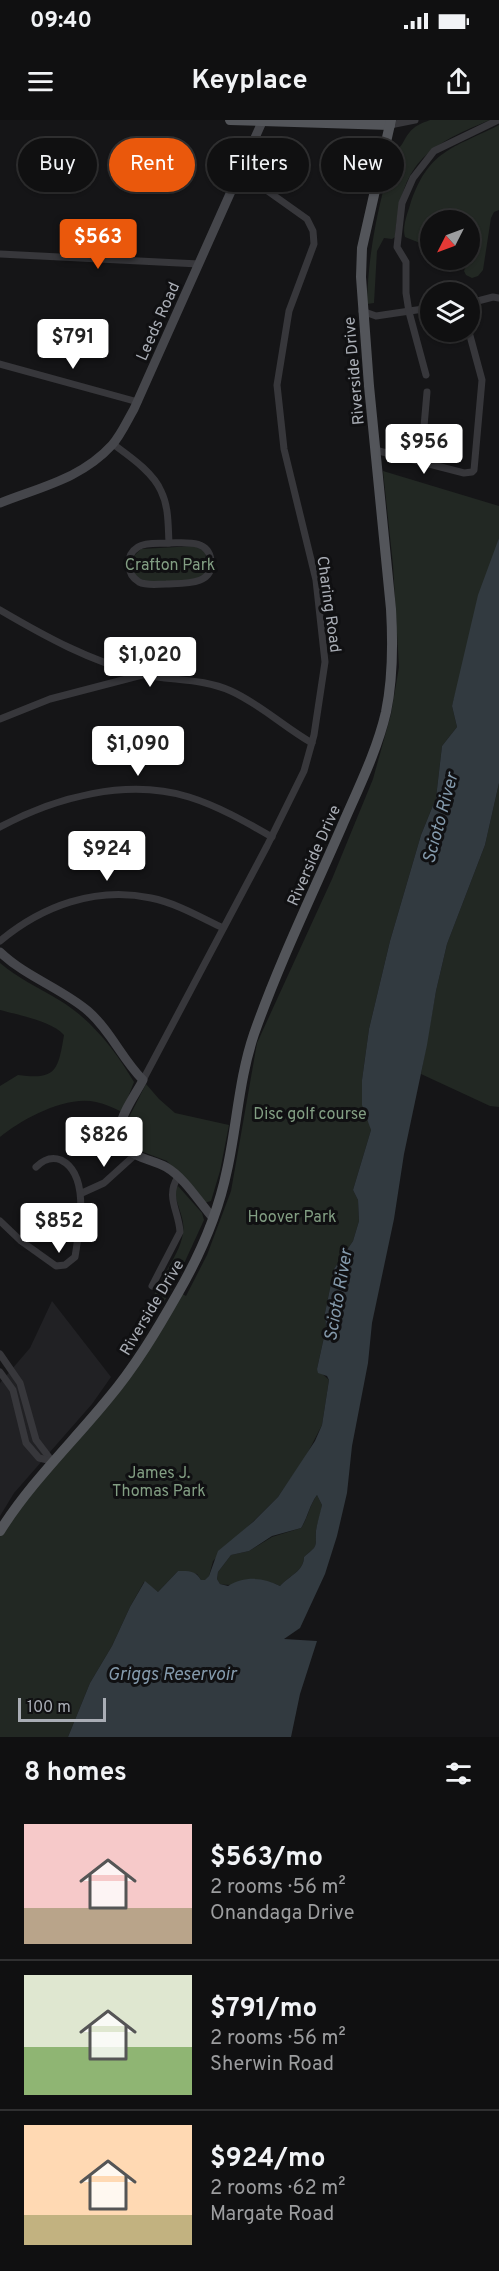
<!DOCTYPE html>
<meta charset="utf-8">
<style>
:root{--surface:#101011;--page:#1e1e1f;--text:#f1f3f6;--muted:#9c9d9f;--line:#303031;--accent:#ea580c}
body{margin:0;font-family:Overpass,sans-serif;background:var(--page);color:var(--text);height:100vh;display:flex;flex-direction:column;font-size:22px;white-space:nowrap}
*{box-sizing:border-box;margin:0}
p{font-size:20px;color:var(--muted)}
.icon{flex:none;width:33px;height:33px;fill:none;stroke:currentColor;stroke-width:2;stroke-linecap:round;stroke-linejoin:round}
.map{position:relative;height:1617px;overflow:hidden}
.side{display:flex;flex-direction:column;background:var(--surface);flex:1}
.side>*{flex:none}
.guide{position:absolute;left:18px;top:18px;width:464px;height:54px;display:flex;gap:12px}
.needle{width:39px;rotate:228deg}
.buttons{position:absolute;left:420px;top:90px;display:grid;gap:12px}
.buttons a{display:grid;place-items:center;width:60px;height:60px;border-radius:50%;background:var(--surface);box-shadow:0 2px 4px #0004,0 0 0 2px var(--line);font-size:30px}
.scale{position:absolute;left:18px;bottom:15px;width:88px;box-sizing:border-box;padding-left:6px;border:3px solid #a9adb5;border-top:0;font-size:16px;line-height:21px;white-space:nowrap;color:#a9adb5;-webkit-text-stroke:4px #101012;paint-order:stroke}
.price{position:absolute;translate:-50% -51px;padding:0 14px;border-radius:6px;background:#fff;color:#222;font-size:20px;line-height:39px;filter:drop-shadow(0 2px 3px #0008)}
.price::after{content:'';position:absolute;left:50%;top:36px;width:18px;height:14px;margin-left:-9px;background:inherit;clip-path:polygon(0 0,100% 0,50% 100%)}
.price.current{background:var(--accent);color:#fff}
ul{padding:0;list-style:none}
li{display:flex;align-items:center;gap:18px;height:150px;padding:0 24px}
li+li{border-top:2px solid var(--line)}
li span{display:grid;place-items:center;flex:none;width:168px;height:120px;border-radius:0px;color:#555}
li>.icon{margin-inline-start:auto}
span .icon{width:72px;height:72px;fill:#fffc;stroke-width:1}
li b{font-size:26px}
h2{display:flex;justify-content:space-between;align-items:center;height:72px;padding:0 24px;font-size:26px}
.tag{padding:0 21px;border-radius:27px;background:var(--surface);box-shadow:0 2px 4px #0004,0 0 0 2px var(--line);font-size:21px;line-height:54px}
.tag.current{background:var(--accent);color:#fff}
.status{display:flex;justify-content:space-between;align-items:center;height:42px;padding:0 30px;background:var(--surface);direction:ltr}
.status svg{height:16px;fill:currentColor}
header{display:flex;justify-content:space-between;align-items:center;height:78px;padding:0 24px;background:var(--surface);font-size:27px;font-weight:700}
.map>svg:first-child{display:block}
.built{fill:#212124}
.green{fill:#222823}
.water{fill:#323a40;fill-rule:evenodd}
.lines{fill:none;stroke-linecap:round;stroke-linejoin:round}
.street{stroke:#37373b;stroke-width:7}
.secondary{stroke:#45464b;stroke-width:9}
.primary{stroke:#53555a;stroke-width:10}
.labels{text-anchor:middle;stroke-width:6;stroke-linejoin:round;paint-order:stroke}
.street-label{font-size:16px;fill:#a9adb5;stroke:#101012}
.park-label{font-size:16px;fill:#829e83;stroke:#101012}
.water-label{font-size:18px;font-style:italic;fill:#849aac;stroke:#101012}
</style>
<div class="status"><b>09:40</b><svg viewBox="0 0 49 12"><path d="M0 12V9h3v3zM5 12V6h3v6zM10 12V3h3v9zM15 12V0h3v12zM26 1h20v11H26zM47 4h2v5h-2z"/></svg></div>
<header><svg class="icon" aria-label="menu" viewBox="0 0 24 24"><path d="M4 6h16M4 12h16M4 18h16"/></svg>Keyplace<svg class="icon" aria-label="share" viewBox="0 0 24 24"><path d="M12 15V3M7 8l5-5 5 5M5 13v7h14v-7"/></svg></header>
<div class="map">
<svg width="499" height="1617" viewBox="0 0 499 1617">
<rect width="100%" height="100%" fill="#151517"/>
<path class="built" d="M52 1181 111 1257 92 1284 14 1373 0 1396V1263L30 1228Z"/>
<g class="green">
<path d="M430 0H490C424 27 402 43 395 117L392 119 384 118 377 131 374 183 367 184C368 131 379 82 394 31 403 27 403 20 409 13 414 6 422 3 430 0Z"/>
<path d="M499 5V90L494 92 491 98 483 150 478 156 472 158 466 155 464 151 467 143 466 140H470V100H430V127L405 117C402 107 407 95 410 85 428 30 452 29 499 5Z"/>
<path d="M383 351 499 386V418L452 586 457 607 442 626 436 678 421 715 390 821 369 909 362 960 371 1010 353 1070 358 1080 359 1101 353 1121 334 1149 325 1193 326 1208 317 1249 329 1260 322 1305 306 1336 278 1377 213 1441 209 1456 205 1461 201 1460 197 1454 178 1451 158 1472 144 1462 130 1487 112 1526 90 1563 68 1617H0V1411L89 1302 179 1172 186 1176 207 1135 231 1071 257 923 332 759 373 659 391 594 399 547 393 445Z"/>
<path d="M194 426 204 431 208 441 205 453 195 460 147 462 136 457 131 448 132 438 141 429Z"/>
<path d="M499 663V987L490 986 421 954 436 871 447 824 485 725Z"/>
<path d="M0 843C18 858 39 868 59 880 91 899 115 930 134 962L122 992C114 988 105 984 96 982 66 975 22 999 0 1017V966L18 955C56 960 58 951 64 915 52 901 18 895 0 890Z"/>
<path d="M146 964 159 979 175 993 229 1005 220 1051 211 1081 204 1083 167 1041 135 1029 125 1021 124 1007Z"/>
<path d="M178 1066 202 1093 204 1100 176 1161 158 1192 154 1195 150 1194C153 1160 179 1141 183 1113 186 1097 174 1083 175 1068Z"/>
<path d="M317 1375 322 1385C321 1394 317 1403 316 1411 315 1428 319 1424 304 1437 304 1451 289 1456 280 1466 260 1455 242 1469 220 1464L217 1459 218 1452 231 1435 249 1431 272 1417 301 1408C308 1398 309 1386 317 1375Z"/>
</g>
<path class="water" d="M499 418V663L485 725 447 824 436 871 427 925 404 1034 394 1099 372 1203 368 1243 352 1326 347 1373 337 1416 325 1454 300 1508 284 1519 317 1521 300 1574 291 1617H68L90 1563 112 1526 130 1487 145 1461 158 1472 178 1451C189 1451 195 1450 201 1460H205L209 1456 218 1431 253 1402 278 1377 315 1321 322 1305 329 1260 327 1256 318 1253 317 1249 326 1208 325 1193 334 1149 353 1121 359 1101 358 1080 353 1070 371 1010 362 985V960L369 909 390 821 421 715 436 678 442 626 457 607 452 586 478 475ZM317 1375 322 1385C320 1394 317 1403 316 1411 315 1428 319 1424 304 1437 304 1451 289 1456 280 1466 264 1457 244 1456 228 1466L220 1464 217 1459 218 1452 231 1435 249 1431 272 1416 301 1408C308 1397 309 1386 317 1375Z"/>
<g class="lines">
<g class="street">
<path d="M390 5 415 0"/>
<path d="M0 134 199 144"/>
<path d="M470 183 493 177 499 178"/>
<path d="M362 191 376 196 430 188"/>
<path d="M0 244 138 282"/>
<path d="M426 255 409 192 406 173V142L397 127 402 83 413 58 434 31 498 0"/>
<path d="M113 324C129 336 153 352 161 371 169 387 168 406 169 423"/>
<path d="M375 330 464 353 472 352 474 350 482 260 469 212"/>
<path d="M421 341 427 272"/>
<path d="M169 423C185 423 208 419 211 440 215 466 182 463 166 464 157 464 147 466 139 462 126 454 125 435 138 427 146 422 160 424 169 423Z"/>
<path d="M0 490C46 517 90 541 141 554 171 561 202 558 231 571 260 584 284 607 312 623"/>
<path d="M0 599 50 579 142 555"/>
<path d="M0 707C56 677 127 658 189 677 218 686 246 702 272 717"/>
<path d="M0 821C42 786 96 766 151 778 176 783 200 797 223 808"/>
<path d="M143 960 267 726 304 651 314 615 325 542 316 460 284 329 277 265 289 191 314 124 313 111 307 99 262 67 238 57"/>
<path d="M82 1073 104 1063 136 1034"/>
<path d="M0 1101 21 1121 56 1146 65 1145 75 1137C79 1110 91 1055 61 1040 51 1036 43 1040 36 1047"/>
<path d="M152 1166 180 1112C179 1091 165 1077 178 1057"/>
<path d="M0 1234 20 1263 36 1320 52 1341"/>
<path d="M0 1252 13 1270 26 1323 39 1338 52 1341"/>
</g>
<g class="secondary">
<path d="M0 383C40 367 81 359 112 325 121 315 127 301 134 289L262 2"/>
<path d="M0 832C26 857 61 868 88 891 111 911 122 939 143 960 130 985 102 1016 136 1035 146 1040 157 1042 166 1047 185 1058 199 1082 213 1098"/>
</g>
<g class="primary">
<path d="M230 0 390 5"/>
<path d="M0 1411C31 1362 71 1324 107 1280 135 1247 157 1210 178 1173 200 1135 218 1094 227 1050 237 1005 239 958 254 914 279 843 312 775 342 706 358 669 377 631 386 592 393 558 393 523 391 489L369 266 361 157 362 128 391 0"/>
</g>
</g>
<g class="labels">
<g class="street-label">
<text transform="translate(157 201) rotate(-66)" y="6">Leeds Road</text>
<text transform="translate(353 251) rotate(-95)" y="6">Riverside Drive</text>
<text transform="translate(330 484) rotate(82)" y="6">Charing Road</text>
<text transform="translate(313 735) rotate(-66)" y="6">Riverside Drive</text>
<text transform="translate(151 1187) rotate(-59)" y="6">Riverside Drive</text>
</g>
<g class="park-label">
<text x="170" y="450">Crafton Park</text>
<text x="310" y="999">Disc golf course</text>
<text x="292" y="1102">Hoover Park</text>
<text x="159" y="1358">James J.<tspan x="159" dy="18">Thomas Park</tspan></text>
</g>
<g class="water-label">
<text transform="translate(440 698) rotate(-75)" y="6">Scioto River</text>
<text transform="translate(338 1175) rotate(-80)" y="6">Scioto River</text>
<text x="172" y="1560">Griggs Reservoir</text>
</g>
</g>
</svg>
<div class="buttons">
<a><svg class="needle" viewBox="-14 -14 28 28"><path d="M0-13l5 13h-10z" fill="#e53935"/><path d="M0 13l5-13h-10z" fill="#9c9d9f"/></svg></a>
<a><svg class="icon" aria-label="layers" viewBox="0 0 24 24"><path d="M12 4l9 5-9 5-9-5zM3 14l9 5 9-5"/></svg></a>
</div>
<div class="scale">100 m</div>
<b class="price current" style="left:98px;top:150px">$563</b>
<b class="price" style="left:73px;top:250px">$791</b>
<b class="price" style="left:424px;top:355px">$956</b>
<b class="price" style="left:150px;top:568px">$1,020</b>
<b class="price" style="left:138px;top:657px">$1,090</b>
<b class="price" style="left:107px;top:762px">$924</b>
<b class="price" style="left:104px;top:1048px">$826</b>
<b class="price" style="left:59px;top:1134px">$852</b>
<div class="guide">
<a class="tag">Buy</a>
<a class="tag current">Rent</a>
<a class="tag">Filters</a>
<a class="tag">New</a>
</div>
</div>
<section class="side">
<h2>8 homes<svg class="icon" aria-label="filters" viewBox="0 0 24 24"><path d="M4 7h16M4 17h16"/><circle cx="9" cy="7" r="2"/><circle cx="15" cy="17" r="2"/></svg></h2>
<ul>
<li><span style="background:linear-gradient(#f6c9c9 70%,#b9a48a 0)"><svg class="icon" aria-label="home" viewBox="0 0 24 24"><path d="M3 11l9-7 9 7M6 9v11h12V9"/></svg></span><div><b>$563/mo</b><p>2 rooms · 56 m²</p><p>Onandaga Drive</p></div></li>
<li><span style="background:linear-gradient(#dfe7d0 60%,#8fb573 0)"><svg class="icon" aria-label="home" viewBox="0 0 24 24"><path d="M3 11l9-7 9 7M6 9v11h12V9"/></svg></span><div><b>$791/mo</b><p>2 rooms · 56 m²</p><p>Sherwin Road</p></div></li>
<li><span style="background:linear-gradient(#ffd9b3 75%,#c2b280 0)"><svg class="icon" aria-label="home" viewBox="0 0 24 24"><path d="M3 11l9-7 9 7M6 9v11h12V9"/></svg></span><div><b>$924/mo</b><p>2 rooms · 62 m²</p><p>Margate Road</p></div></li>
</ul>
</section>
